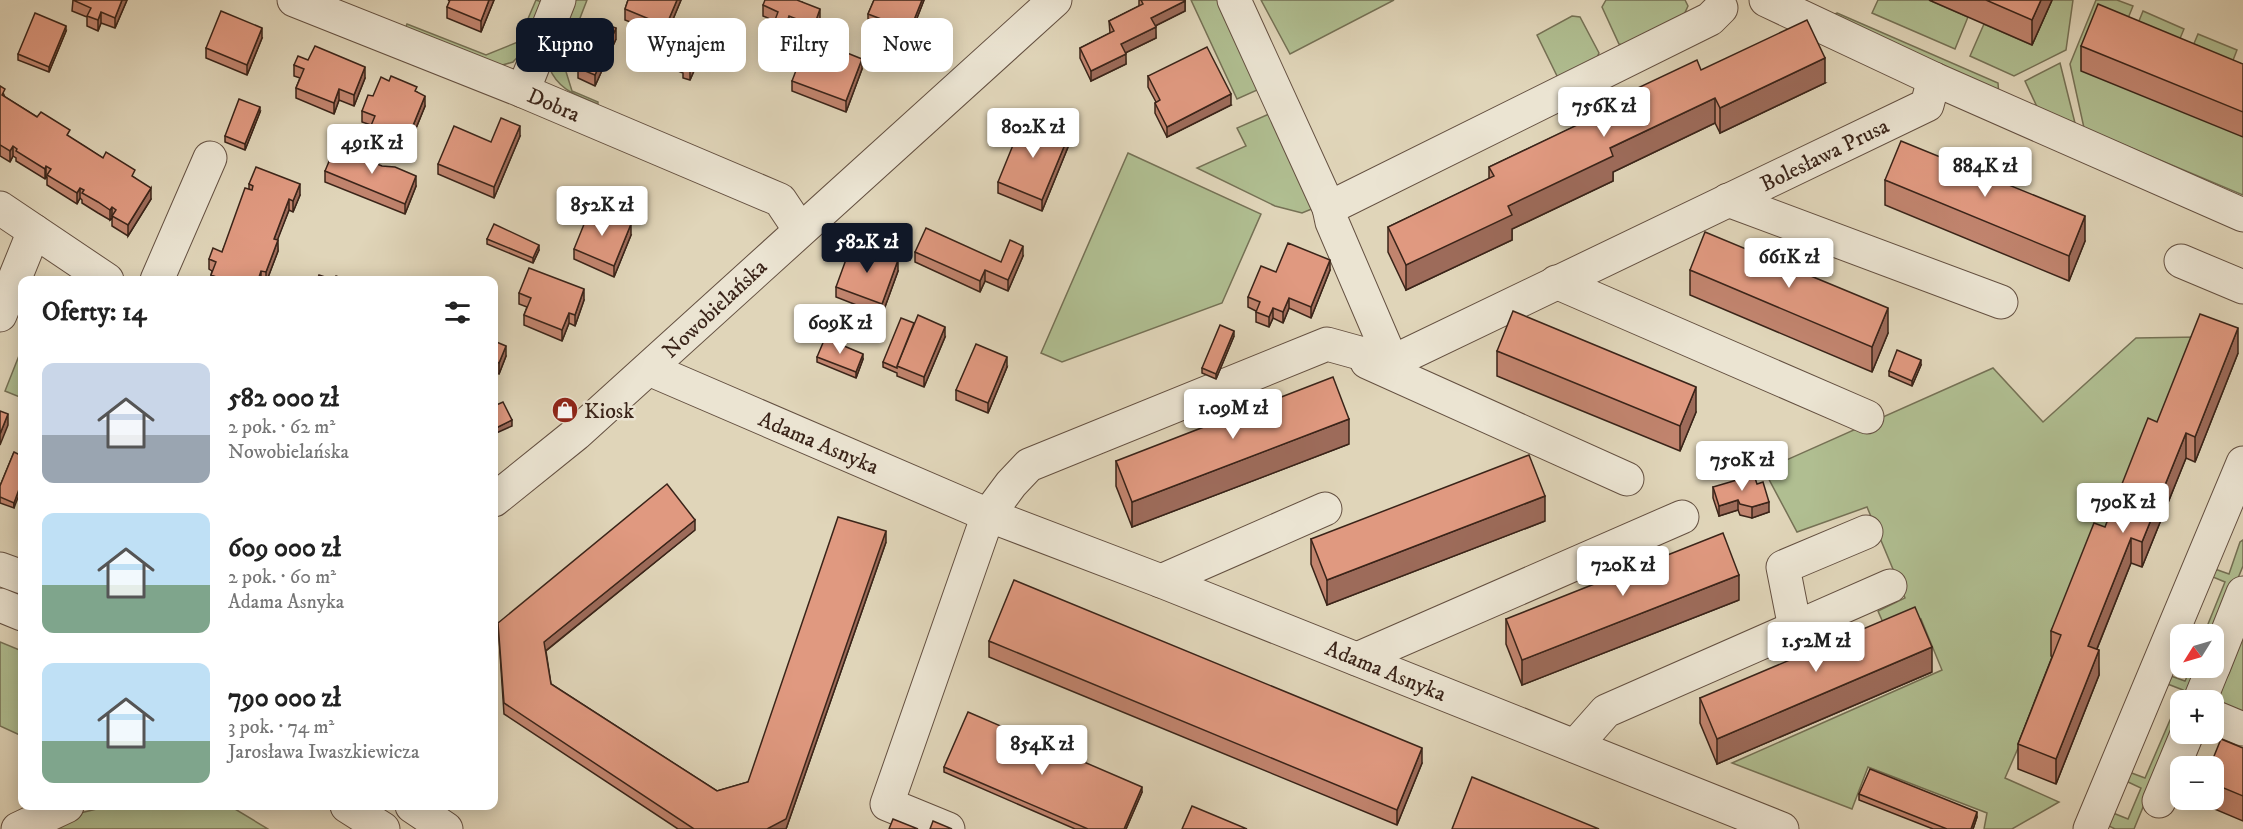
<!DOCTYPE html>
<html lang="pl">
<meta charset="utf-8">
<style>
:root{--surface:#fff;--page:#f2f2f2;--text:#222;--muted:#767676;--accent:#111827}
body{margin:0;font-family:"IM FELL DW Pica",serif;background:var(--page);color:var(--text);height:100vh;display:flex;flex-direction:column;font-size:22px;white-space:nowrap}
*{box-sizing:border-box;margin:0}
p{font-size:20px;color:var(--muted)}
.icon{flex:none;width:33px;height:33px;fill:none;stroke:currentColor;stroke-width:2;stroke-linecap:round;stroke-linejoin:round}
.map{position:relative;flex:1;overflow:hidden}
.sheet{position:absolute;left:18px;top:276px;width:480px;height:534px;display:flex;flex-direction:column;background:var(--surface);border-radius:12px;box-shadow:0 3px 15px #0003}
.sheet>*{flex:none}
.banner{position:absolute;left:516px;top:18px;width:570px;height:54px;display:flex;gap:12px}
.needle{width:39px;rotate:233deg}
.fabs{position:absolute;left:2170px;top:624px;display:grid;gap:12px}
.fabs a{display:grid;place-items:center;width:54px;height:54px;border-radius:12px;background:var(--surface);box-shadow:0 3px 15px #0003;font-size:30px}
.price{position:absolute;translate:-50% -51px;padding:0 14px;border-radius:6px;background:#fff;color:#222;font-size:20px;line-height:39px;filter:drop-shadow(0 2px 3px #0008)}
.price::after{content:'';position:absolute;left:50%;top:36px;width:18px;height:14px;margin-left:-9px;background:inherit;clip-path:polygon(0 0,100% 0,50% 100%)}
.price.on{background:var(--accent);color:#fff}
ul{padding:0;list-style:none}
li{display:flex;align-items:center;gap:18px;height:150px;padding:0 24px}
li span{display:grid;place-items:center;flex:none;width:168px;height:120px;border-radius:12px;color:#555}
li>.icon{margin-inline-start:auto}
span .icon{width:72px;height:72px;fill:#fffc;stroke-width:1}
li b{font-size:26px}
h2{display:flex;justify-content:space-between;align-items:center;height:72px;padding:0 24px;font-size:26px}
.chip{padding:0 21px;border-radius:12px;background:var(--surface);box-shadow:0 3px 15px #0003;font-size:21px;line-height:54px}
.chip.on{background:var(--accent);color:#fff}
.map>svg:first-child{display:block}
.green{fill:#b0be91;stroke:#757155;stroke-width:1.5}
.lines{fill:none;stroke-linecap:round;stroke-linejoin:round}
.minor-casing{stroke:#645041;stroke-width:35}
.minor{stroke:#ebe4d2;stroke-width:33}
.wall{fill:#c1846e;stroke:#3a2419;stroke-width:1.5}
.shaded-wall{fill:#9d6b5a;stroke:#3a2419;stroke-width:1.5}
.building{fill:#e09980;stroke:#3a2419;stroke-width:1.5}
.labels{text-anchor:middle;stroke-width:5;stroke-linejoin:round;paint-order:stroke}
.street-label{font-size:22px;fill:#3a2419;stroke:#ebe4d2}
.poi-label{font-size:22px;fill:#3a2419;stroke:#ebe4d2;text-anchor:start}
</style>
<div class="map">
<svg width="2243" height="829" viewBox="0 0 2243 829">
<rect width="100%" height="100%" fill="#e0d5b9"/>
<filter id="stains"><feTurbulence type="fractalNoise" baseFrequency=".00333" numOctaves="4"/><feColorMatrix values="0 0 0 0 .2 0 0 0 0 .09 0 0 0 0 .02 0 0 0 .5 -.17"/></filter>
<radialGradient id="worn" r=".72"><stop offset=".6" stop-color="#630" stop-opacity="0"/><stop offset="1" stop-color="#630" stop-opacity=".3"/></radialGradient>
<g class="green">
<path d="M536 0 542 2 524 50 513 62 499 66 405 29 407 24 486 55 518 42Z"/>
<path d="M574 0H587L563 62 572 91 598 102V104C576 95 558 90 549 67Z"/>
<path d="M1191 0H1222L1264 87 1237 99Z"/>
<path d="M1261 0H1394L1290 54Z"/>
<path d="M1606 0H1685L1688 6 1682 19 1626 46 1619 44 1602 7Z"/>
<path d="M1878 0H1929L1968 17 1955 49 1872 13Z"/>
<path d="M2052 0H2073L2066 50 2014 76 1970 56 1984 24 2032 45Z"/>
<path d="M2096 0H2117L2133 6 2120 38 2243 137V195L2084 128 2070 64Z"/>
<path d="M2143 11 2184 29 2171 60 2130 43Z"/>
<path d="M1837 13 1998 83 1999 96 1828 17Z"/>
<path d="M1572 16 1580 17 1599 53 1593 66 1560 82 1537 35Z"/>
<path d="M2198 34 2237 50 2225 81 2185 65Z"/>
<path d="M2060 63 2075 123 2038 109 2025 81Z"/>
<path d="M1269 114 1314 208 1302 213 1275 206 1197 168 1246 146 1237 128Z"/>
<path d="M1128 153 1261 214 1222 303 1062 362 1041 353Z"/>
<path d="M2198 337 2005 778 2059 802 2012 829H1984L1987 813 1868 767 1852 809 1732 763 1942 670 1921 619 1888 634 1878 611 1905 598 1867 507 1797 532 1764 470 1993 368 2043 422 2136 338Z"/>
<path d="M22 348V398L5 391Z"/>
<path d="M2243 540V566L2214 636 2204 634 2225 582 2208 575 2212 568 2229 574 2240 542Z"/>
<path d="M2243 608V722L2214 708Z"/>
<path d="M0 642 22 651V736L0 726Z"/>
<path d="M2191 668H2201L2187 700H2181V715L2134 829H2115L2105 824 2113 813 2128 819 2141 788 2126 781 2129 772 2145 778 2183 690 2165 683 2168 675 2185 681Z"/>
<path d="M109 806H230L268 829H51L72 815Z"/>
</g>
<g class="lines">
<defs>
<g id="minor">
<path d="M294 0 523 91 780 200 800 230"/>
<path d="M1234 0 1329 208"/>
<path d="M1766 0 1934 79 2243 215"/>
<path d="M523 91 559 0"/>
<path d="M1728 200 2001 302"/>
<path d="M0 208 107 280"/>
<path d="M2181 261 2243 287"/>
<path d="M157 280 210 158"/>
<path d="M1556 282 1867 417"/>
<path d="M0 315 34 231"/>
<path d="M1367 362 1627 479"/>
<path d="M1392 362 1927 105 1934 79"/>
<path d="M1392 362 1332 222 1329 208 1710 19 1721 8"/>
<path d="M649 369 988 515 1161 581 1782 829"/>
<path d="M494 500 576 434 1055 0"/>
<path d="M0 569 22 577"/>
<path d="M1161 581 1325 509"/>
<path d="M0 605 22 614"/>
<path d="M1795 628 1783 567 1866 532"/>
<path d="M1357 659 1682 517"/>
<path d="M2214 666 2243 593"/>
<path d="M2200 700 2213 668"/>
<path d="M2214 717 2243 729"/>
<path d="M1575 746 1606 711 1890 586"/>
<path d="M2159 801 2187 734"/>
<path d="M347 806 383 829"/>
<path d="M412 806 446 829"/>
<path d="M18 829 67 806"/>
<path d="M948 829 887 804 988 515 1011 484 1029 465 1327 344 1392 362"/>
<path d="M2090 829 2243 463"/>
</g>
</defs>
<use href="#minor" class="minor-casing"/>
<use href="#minor" class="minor"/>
</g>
<g class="wall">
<path d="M73 0H127L115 28 101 23 98 31 87 26V17L72 11Z"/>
<path d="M448 0H494L481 32 447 18V7L450 1Z"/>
<path d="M628 0H681L666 36 625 20V9Z"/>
<path d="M874 0H924L910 36 868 19V14Z"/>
<path d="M1139 0H1185V11L1155 26 1156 38 1125 53 1126 64 1091 81 1080 58V48L1110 33 1109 21 1139 6Z"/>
<path d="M1929 0H2052L2032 45Z"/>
<path d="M802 2 820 20 814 36 789 26 786 35 775 31V21L763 16V5Z"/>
<path d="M66 31 49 72 18 60V54Z"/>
<path d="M262 38 247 75 206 58V48Z"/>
<path d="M616 39 595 86 578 78V68Z"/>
<path d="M628 41 697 64 690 80 683 78V73L628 51Z"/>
<path d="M2081 46 2243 64V137L2081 71Z"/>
<path d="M294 65 365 78 354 106 339 100 334 114 296 98V88L300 78 294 76Z"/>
<path d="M862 69 846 112 792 91V81Z"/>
<path d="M1701 70 1825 83 1720 133 1715 123 1613 172V181L1512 229V240L1406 290 1388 252V227L1489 179V167L1591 119V110Z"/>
<path d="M1148 76 1231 105 1167 137 1155 113V103L1156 102 1148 87Z"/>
<path d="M0 86 5 97 135 178 151 199 128 236 112 226V218L110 220 98 213 82 203V200L80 198 77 204 47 185V177H46L45 179 16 161V158L13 156 10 162 0 156Z"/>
<path d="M417 92 425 106 412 138 406 136 400 150 370 138 371 125 362 122V111L373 96Z"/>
<path d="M260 112 245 150 225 142V136Z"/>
<path d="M520 136 494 198 438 174V164L491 142Z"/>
<path d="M1068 147 1042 211 998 193V182Z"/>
<path d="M325 171 416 186 405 214 325 182Z"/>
<path d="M1885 180 2085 241 2069 281 1885 205Z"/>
<path d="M249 184 300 195 293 212 289 210 277 240 278 251 267 280H211V275L212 271 209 269V259L222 252 249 189Z"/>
<path d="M631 235 614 277 574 259V249Z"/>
<path d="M487 239 539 250 533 263 487 244Z"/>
<path d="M915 252 1001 262 1023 256 1008 291 985 281 980 292 915 262Z"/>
<path d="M1330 270 1311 318 1289 308 1283 323 1273 318 1269 327 1256 322V311L1248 307V297L1276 272Z"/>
<path d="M1690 270 1888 333 1872 372 1690 295Z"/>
<path d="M898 271 882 315 836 297V287Z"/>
<path d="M519 293 584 300 575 326 569 323 562 341 524 325V315L527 307 519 304Z"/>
<path d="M1234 336 1216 379 1202 373V368Z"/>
<path d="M945 337 924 387 897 376V373L883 367V362Z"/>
<path d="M494 341 506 356 499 374 494 372Z"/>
<path d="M1497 351 1696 412 1680 451 1497 376Z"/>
<path d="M2238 353 2195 462 2186 458 2142 567 2131 563 2097 649 2099 675 2056 784 2018 769V744L2052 657 2051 656V631L2105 527 2157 422Z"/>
<path d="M817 357 863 359 856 378 817 362Z"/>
<path d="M1921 365 1912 386 1889 376V371Z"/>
<path d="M1007 367 988 413 956 400V390Z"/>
<path d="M1349 444 1132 527 1116 486V461Z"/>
<path d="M14 452V508L0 503V486Z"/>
<path d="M1757 484 1769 512 1752 518 1740 515 1738 510 1719 516 1713 498V487Z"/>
<path d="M1545 521 1327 605 1311 564V539Z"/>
<path d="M695 530 546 651 551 684 717 791 748 782 886 542 786 829H678L504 714 498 623Z"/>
<path d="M1739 600 1522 685 1506 644V619Z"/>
<path d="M989 641 1422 763 1397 825 989 657Z"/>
<path d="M1932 672 1717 764 1700 723V698Z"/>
<path d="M2243 748V821L2205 805V800H2214V766Z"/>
<path d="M944 767 1142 792 1126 829H1075L944 772Z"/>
<path d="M1859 794 1977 817 1973 829H1933L1859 800Z"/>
</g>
<g class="shaded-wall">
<path d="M122 0H127L115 28V18Z"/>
<path d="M489 0H494L481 32V21Z"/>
<path d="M677 0H681L666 36V26Z"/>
<path d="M922 0H924L910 36V30Z"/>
<path d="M2041 0H2052L2032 45V20Z"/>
<path d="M1185 1V11L1151 28V18Z"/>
<path d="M820 9V20L814 36V26Z"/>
<path d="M101 12V23L98 31V20Z"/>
<path d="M789 16V26L786 35V25Z"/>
<path d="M66 26V31L49 72V67Z"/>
<path d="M1156 27V38L1121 55V44Z"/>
<path d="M262 28V38L247 75V65Z"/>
<path d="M616 28V39L595 86V75Z"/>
<path d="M697 53V64L690 80V70Z"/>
<path d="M1126 54V64L1091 81V71Z"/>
<path d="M1825 58V83L1720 133V108Z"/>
<path d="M862 59V69L846 112V101Z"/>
<path d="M365 67V78L354 106V95Z"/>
<path d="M339 89V100L334 114V103Z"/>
<path d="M1231 94V105L1167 137V127Z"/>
<path d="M425 96V106L412 138V128Z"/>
<path d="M1715 98V123L1613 172V181L1512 229V240L1406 290V265L1508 206 1610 148Z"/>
<path d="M260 107V112L245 150V144Z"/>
<path d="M406 126V136L400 150V140Z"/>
<path d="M520 126V136L494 198V187Z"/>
<path d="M1068 137V147L1042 211V200Z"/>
<path d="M13 146V156L10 162V151Z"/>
<path d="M46 166V177L45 179V169Z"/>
<path d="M416 176V186L405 214V204Z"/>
<path d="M300 184V195L293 212V201Z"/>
<path d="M80 188V198L77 204V193Z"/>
<path d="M151 188V199L128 236V225Z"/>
<path d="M289 199V210L274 249V239Z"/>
<path d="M112 207V218L110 220V210Z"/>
<path d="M2085 216V241L2069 281V256Z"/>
<path d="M631 224V235L614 277V266Z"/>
<path d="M278 240V251L267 280H266V272Z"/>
<path d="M539 245V250L533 263V258Z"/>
<path d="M1023 246V256L1008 291V280Z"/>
<path d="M898 260V271L882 315V304Z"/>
<path d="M1330 260V270L1311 318V307Z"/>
<path d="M985 270V281L980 292V281Z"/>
<path d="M261 271V280H258Z"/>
<path d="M584 289V300L575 326V315Z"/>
<path d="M1289 298V308L1283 323V312Z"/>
<path d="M1273 308V318L1269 327V317Z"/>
<path d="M1888 308V333L1872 372V347Z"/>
<path d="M569 313V323L562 341V330Z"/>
<path d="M945 327V337L924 387V377Z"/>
<path d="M2238 328V353L2195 462V437Z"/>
<path d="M1234 331V336L1216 379V374Z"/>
<path d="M506 346V356L499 374V363Z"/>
<path d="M863 354V359L856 378V372Z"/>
<path d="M1007 357V367L988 413V403Z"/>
<path d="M1921 360V365L1912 386V381Z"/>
<path d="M1696 387V412L1680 451V426Z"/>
<path d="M8 414V425L0 445V434Z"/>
<path d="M1349 419V444L1132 527V502Z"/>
<path d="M512 420V426L494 434V429Z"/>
<path d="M2186 433V458L2142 567V542Z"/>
<path d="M22 481V487L14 508V503Z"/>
<path d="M1545 496V521L1327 605V580Z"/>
<path d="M1738 500V510L1719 516V506Z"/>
<path d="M1769 502V512L1752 518V507Z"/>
<path d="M695 520V530L544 652V642Z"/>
<path d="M886 531V542L786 829H767Z"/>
<path d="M2131 538V563L2088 671V646Z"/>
<path d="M1739 575V600L1522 685V660Z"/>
<path d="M1932 647V672L1717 764V739Z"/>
<path d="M2099 650V675L2056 784V759Z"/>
<path d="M1422 748V763L1397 825V810Z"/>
<path d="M1142 787V792L1126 829H1124Z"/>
<path d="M1977 812V817L1973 829H1971Z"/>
</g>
<g class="building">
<path d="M73 0H122L115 18 101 12 98 20 87 16 91 8Z"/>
<path d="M450 0H489L481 21 447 7Z"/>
<path d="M628 0H677L666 26 625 9Z"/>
<path d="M765 0H797L820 9 814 26 789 16 786 25 775 20 778 12 763 5Z"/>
<path d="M874 0H922L910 30 868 14Z"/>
<path d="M1141 0H1185V1L1151 18 1156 27 1121 44 1126 54 1091 71 1080 48 1114 31 1109 21 1143 4Z"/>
<path d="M1986 0H2041L2032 20Z"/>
<path d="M2098 4 2243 64V112L2081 46Z"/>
<path d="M221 11 262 28 247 65 206 48Z"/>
<path d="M35 13 66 26 49 67 18 54Z"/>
<path d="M1807 20 1825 58 1720 108 1715 98 1610 148 1613 156 1508 206 1512 215 1406 265 1388 227 1494 176 1489 167 1594 117 1591 110 1697 60 1701 70Z"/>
<path d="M597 22 616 28 595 75 578 68Z"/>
<path d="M633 27 697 53 690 70 683 68 685 64 628 41Z"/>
<path d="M815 40 862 59 846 101 792 81 803 52 809 55Z"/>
<path d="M315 46 365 67 354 95 339 89 334 103 296 88 304 69 294 65 298 56 308 60Z"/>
<path d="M1207 47 1231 94 1167 127 1155 103 1160 100 1148 76Z"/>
<path d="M391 76 417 87 415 91 425 96 412 128 406 126 400 140 370 128 375 116 362 111 368 95 373 96 381 77 389 81Z"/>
<path d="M0 86 5 89 2 95 37 117 41 112 70 130 67 135 86 147 103 158 106 152 135 170 132 176 151 188 128 225 112 216 116 210 112 207 110 210 98 202 82 193 84 190 80 188 77 193 47 175 51 169 46 166 45 169 16 151 17 149 13 146 10 151 0 145Z"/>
<path d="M239 99 260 107 245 144 225 136Z"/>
<path d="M501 118 520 126 494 187 438 164 454 126 491 142Z"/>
<path d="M1024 118 1068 137 1042 200 998 182Z"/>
<path d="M1901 141 2085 216 2069 256 1885 180Z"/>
<path d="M335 147 382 166 395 167 416 176 405 204 325 171Z"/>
<path d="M256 167 300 184 293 201 289 199 274 239 278 240 266 272 261 271 258 280H224L211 275 216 262 209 259 213 248 222 252 245 188 252 190 253 186 249 184Z"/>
<path d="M591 207 631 224 614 266 574 249Z"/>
<path d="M494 224 539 245 533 258 487 239Z"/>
<path d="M926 228 1001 262 1010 240 1023 246 1008 280 985 270 980 281 915 252Z"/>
<path d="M1705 232 1888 308 1872 347 1690 270Z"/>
<path d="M852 243 898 260 882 304 836 287Z"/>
<path d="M1288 243 1330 260 1311 307 1289 298 1283 312 1273 308 1269 317 1256 312 1260 302 1248 297 1261 266 1276 272Z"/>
<path d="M529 268 584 289 575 315 569 313 562 330 524 315 531 298 519 293Z"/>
<path d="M319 275 334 280 336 276 347 280H317Z"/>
<path d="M1513 311 1696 387 1680 426 1497 351Z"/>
<path d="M2200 314 2238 328 2195 437 2186 433 2142 542 2131 538 2088 646 2099 650 2056 759 2018 744 2061 635 2051 631 2094 523 2105 527 2148 418 2157 422Z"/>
<path d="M918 315 945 327 924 377 897 366Z"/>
<path d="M901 318 914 323 897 366V368L883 362Z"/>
<path d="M1220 325 1234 331 1216 374 1202 368Z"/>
<path d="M825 338 863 354 856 372 817 357Z"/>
<path d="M494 341 506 346 499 363 494 361Z"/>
<path d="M976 344 1007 357 988 403 956 390Z"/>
<path d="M1897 350 1921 360 1912 381 1889 371Z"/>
<path d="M1333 377 1349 419 1132 502 1116 461Z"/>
<path d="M503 402 512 420 494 429V406Z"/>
<path d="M0 411 8 414 0 434Z"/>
<path d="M14 452 22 456V481L14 503 0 497V486Z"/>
<path d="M1529 455 1545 496 1327 580 1311 539Z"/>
<path d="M1754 475 1757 484 1763 482 1769 502 1752 507 1740 504 1738 500 1719 506 1713 487Z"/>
<path d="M667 484 695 520 544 642 551 684 717 791 748 782 838 517 886 531 786 819 767 829H694L504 703 498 623Z"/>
<path d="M1723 533 1739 575 1522 660 1506 619Z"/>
<path d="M1014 580 1422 748 1397 810 989 641Z"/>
<path d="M1915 607 1932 647 1717 739 1700 698Z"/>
<path d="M968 712 1142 787 1124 829H1088L944 767Z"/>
<path d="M2221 739 2243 748V796L2214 784V766H2210Z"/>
<path d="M1870 769 1977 812 1971 829H1947L1859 794Z"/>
<path d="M1472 777 1599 829H1452Z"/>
<path d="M1192 806 1247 829H1182Z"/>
<path d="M893 819 918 829H889Z"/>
<path d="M933 821 952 829H930Z"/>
</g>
<defs>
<symbol id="shop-disc" viewBox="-11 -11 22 22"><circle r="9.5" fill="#8f2418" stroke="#ebe4d2"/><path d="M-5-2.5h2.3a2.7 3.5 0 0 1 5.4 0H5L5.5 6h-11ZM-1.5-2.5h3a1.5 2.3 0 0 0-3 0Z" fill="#fff"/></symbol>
</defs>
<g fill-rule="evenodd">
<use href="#shop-disc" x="550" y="395" width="30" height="30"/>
</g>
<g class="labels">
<g class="street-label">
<text transform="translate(554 104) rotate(23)" y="8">Dobra</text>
<text transform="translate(1824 154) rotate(-26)" y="8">Bolesława Prusa</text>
<text transform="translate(714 308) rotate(-43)" y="8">Nowobielańska</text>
<text transform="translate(819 442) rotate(23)" y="8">Adama Asnyka</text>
<text transform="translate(1386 670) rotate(22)" y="8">Adama Asnyka</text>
</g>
<g class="poi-label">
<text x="584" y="418">Kiosk</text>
</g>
</g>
<rect width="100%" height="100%" filter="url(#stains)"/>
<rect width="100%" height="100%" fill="url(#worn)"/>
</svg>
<div class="fabs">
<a><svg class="needle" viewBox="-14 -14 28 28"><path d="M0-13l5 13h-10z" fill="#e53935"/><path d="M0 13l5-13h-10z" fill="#767676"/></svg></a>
<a>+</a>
<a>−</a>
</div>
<b class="price" style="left:1604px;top:138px">756K zł</b>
<b class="price" style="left:1033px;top:159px">802K zł</b>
<b class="price" style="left:372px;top:175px">491K zł</b>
<b class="price" style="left:1985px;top:198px">884K zł</b>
<b class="price" style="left:602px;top:237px">852K zł</b>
<b class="price on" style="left:867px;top:274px">582K zł</b>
<b class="price" style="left:1789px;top:289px">661K zł</b>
<b class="price" style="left:840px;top:355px">609K zł</b>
<b class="price" style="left:1233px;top:440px">1.09M zł</b>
<b class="price" style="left:1742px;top:492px">750K zł</b>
<b class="price" style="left:2123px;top:534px">790K zł</b>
<b class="price" style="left:1623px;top:597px">720K zł</b>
<b class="price" style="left:1816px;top:673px">1.52M zł</b>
<b class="price" style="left:1042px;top:776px">854K zł</b>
<div class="banner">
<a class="chip on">Kupno</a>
<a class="chip">Wynajem</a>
<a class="chip">Filtry</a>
<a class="chip">Nowe</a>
</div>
<section class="sheet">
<h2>Oferty: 14<svg class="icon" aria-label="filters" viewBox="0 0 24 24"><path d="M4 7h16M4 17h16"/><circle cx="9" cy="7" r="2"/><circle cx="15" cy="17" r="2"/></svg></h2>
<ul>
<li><span style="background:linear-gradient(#c9d6e8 60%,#9aa5b1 0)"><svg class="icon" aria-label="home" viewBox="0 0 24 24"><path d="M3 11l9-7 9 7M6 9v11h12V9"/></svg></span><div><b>582 000 zł</b><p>2 pok. · 62 m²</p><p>Nowobielańska</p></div></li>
<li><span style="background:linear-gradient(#bfe0f5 60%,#7fa58c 0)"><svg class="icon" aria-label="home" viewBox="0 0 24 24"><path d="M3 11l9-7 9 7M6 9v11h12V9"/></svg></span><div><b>609 000 zł</b><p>2 pok. · 60 m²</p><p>Adama Asnyka</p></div></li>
<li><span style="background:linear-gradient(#bfe0f5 65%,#7fa58c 0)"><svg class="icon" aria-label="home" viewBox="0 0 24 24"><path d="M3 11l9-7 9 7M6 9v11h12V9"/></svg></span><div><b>790 000 zł</b><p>3 pok. · 74 m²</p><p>Jarosława Iwaszkiewicza</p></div></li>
</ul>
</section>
</div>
